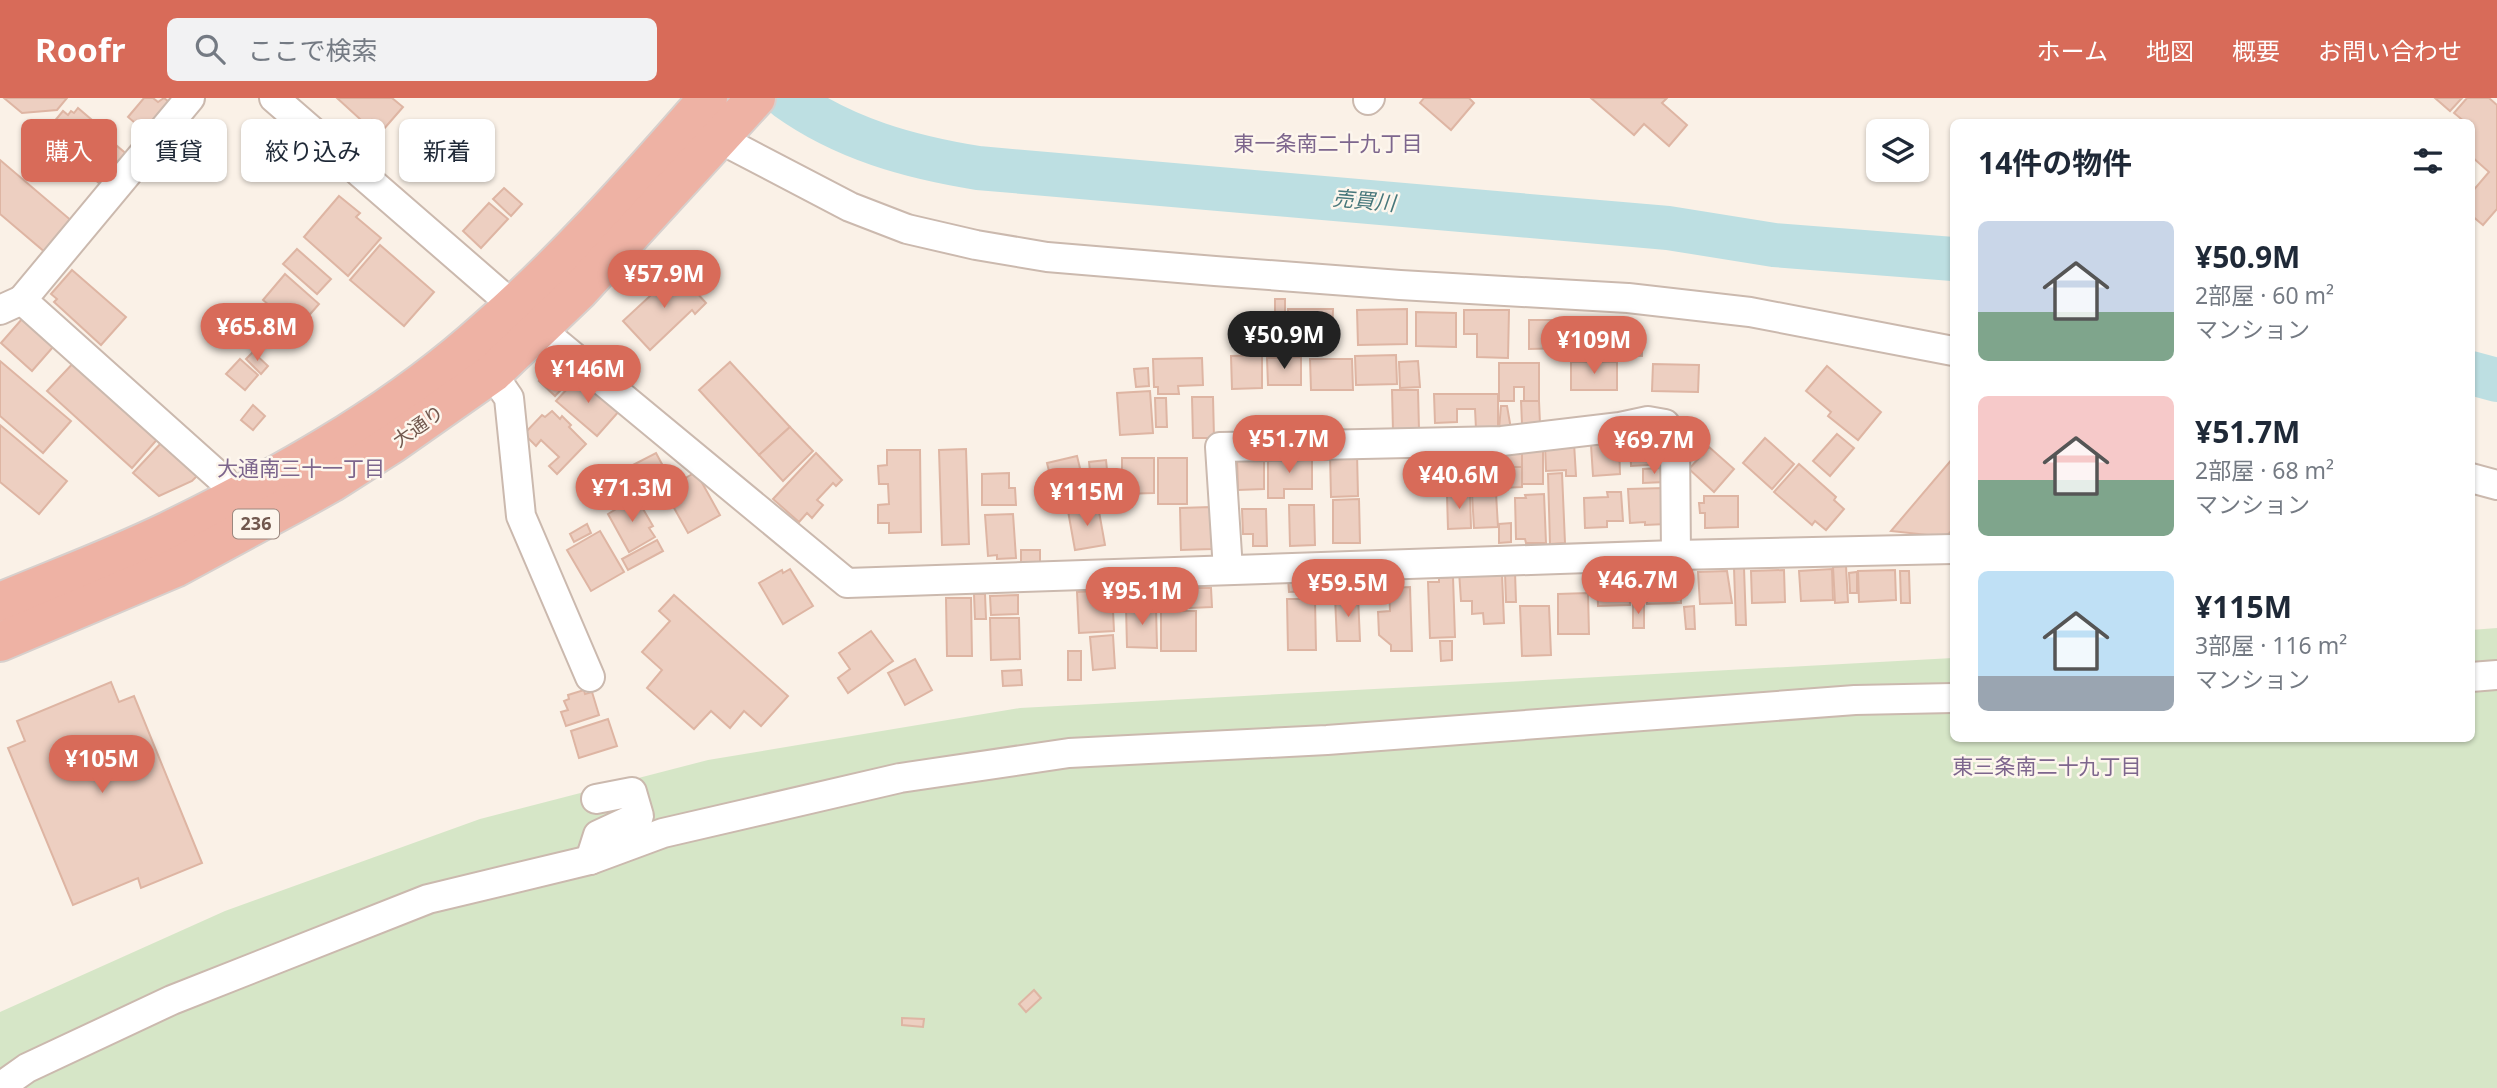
<!DOCTYPE html>
<html lang="ja">
<meta charset="utf-8">
<style>
:root{--surface:#fff;--page:#f2f2f3;--text:#1f2937;--muted:#747a83;--accent:#d86b59}
body{margin:0;font-family:"Noto Sans","Noto Sans JP",sans-serif;background:var(--page);color:var(--text);height:100vh;display:flex;flex-direction:column;font-size:26px;white-space:nowrap}
*{box-sizing:border-box;margin:0}
p{font-size:23px;color:var(--muted)}
.icon{flex:none;width:38px;height:38px;fill:none;stroke:currentColor;stroke-width:2;stroke-linecap:round;stroke-linejoin:round}
.map{position:relative;flex:1;overflow:hidden}
.side{position:absolute;left:1950px;top:21px;width:525px;height:623px;display:flex;flex-direction:column;background:var(--surface);border-radius:10px;box-shadow:0 2px 5px #0004}
.side>*{flex:none}
.banner{position:absolute;left:21px;top:21px;width:665px;height:63px;display:flex;gap:14px}
.buttons{position:absolute;left:1866px;top:21px;display:grid;gap:14px}
.buttons a{display:grid;place-items:center;width:63px;height:63px;border-radius:10px;background:var(--surface);box-shadow:0 2px 5px #0004;font-size:35px}
.price{position:absolute;translate:-50% -60px;padding:0 16px;border-radius:24px;background:var(--accent);color:#fff;font-size:23px;line-height:46px;filter:drop-shadow(0 2px 4px #0008)}
.price::after{content:'';position:absolute;left:50%;top:42px;width:21px;height:16px;margin-left:-10px;background:inherit;clip-path:polygon(0 0,100% 0,50% 100%)}
.price.selected{background:#222;color:#fff}
ul{padding:0;list-style:none}
li{display:flex;align-items:center;gap:21px;height:175px;padding:0 28px}
li span{display:grid;place-items:center;flex:none;width:196px;height:140px;border-radius:10px;color:#555}
li>.icon{margin-inline-start:auto}
span .icon{width:84px;height:84px;fill:#fffc;stroke-width:1}
li b{font-size:30px}
h2{display:flex;justify-content:space-between;align-items:center;height:84px;padding:0 28px;font-size:30px}
.pill{padding:0 24px;border-radius:10px;background:var(--surface);box-shadow:0 2px 5px #0004;font-size:24px;line-height:63px}
.pill.selected{background:var(--accent);color:#fff}
header{display:flex;align-items:center;gap:42px;box-sizing:border-box;height:98px;padding:0 35px;background:var(--accent);color:#fff}
header strong{font-size:33px}
nav{display:flex;gap:38px;margin-inline-start:auto;font-size:24px}
.search{width:490px;height:63px;background:var(--page);display:flex;align-items:center;gap:18px;box-sizing:border-box;padding:0 24px;border-radius:10px;color:var(--muted);font-size:26px}
.map>svg:first-child{display:block}
.green{fill:#d6e6c7}
.lines{fill:none;stroke-linecap:round;stroke-linejoin:round}
.river{stroke:#bddfe2;stroke-width:44}
.building{fill:#edcfc1;stroke:#deb5a3;stroke-width:2}
.street-casing{stroke:#cbb9ae;stroke-width:32}
.highway-casing{stroke:#d7d0cd;stroke-width:42}
.street{stroke:#fff;stroke-width:28}
.highway{stroke:#eeb2a4;stroke-width:38}
.labels{text-anchor:middle;stroke-width:5;stroke-linejoin:round;paint-order:stroke}
.shield{fill:#fdf6ed;stroke:#9b877e;stroke-width:2}
.shield-label{font-size:18px;font-weight:bold;fill:#71584e}
.street-label{font-size:19px;fill:#71584e;stroke:#fdf6ed}
.neighbourhood-label{font-size:21px;fill:#7d668d;stroke:#fdf6ed}
.water-label{font-size:21px;font-style:italic;fill:#47777b;stroke:#fdf6ed}
</style>
<header>
<strong>Roofr</strong>
<div class="search"><svg class="icon" aria-label="search" viewBox="0 0 24 24"><circle cx="10" cy="10" r="6"/><path d="M15 15l6 6"/></svg>ここで検索</div>
<nav><a>ホーム</a><a>地図</a><a>概要</a><a>お問い合わせ</a></nav>
</header>
<div class="map">
<svg width="2497" height="990" viewBox="0 0 2497 990">
<rect width="100%" height="100%" fill="#faf1e7"/>
<path class="green" d="M2497 530V990H0V914L225 813 480 721 708 662 1020 610 1953 560V640H2471V532Z"/>
<g class="lines">
<g class="river">
<path d="M787 0C844 41 910 59 978 70L1668 130 1774 147 1953 161"/>
<path d="M2471 275 2497 282"/>
</g>
</g>
<g class="building">
<path d="M4 0H67L57 12 22 15Z"/>
<path d="M144 0H153L158 4 164 0 173 7 149 37 128 19Z"/>
<path d="M337 0H392L403 9 383 32 372 22 364 31 357 24 360 21Z"/>
<path d="M1424 0H1469L1474 5 1451 32 1420 5Z"/>
<path d="M1591 0H1667L1662 5 1687 27 1669 48 1644 26 1634 37Z"/>
<path d="M2435 0H2462L2450 13Z"/>
<path d="M2467 0H2489L2497 7V111L2483 127 2471 117V95L2489 74 2471 58V24H2465L2454 15Z"/>
<path d="M78 10 92 22 90 25 130 59 105 90 42 38 63 13 68 17 71 13 74 15Z"/>
<path d="M371 32 378 39 365 53 357 46Z"/>
<path d="M0 62 73 124 46 155 0 116Z"/>
<path d="M504 90 522 106 511 118 493 101Z"/>
<path d="M339 98 360 115 356 119 381 140 348 178 304 139Z"/>
<path d="M489 105 508 121 481 150 463 133Z"/>
<path d="M380 147 434 194 404 228 350 182Z"/>
<path d="M297 151 331 181 317 196 283 166Z"/>
<path d="M72 172 126 219 101 247 54 204 57 201 51 196Z"/>
<path d="M677 173 706 205 695 216 692 212 650 252 623 223Z"/>
<path d="M285 176 319 206 297 231 263 202Z"/>
<rect x="1275" y="201" width="10" height="25"/>
<path d="M1288 211H1333L1332 241 1288 240Z"/>
<path d="M1407 211V246L1358 247 1357 212Z"/>
<path d="M1464 212H1509L1508 260 1477 259V236H1464Z"/>
<path d="M1416 214 1456 215V249L1416 248Z"/>
<path d="M22 221 53 249 32 273 1 245Z"/>
<path d="M1529 222H1568V250L1529 251Z"/>
<path d="M1604 228 1642 229V258L1605 257V241H1598V232H1604Z"/>
<path d="M253 254 268 268 261 276 246 261Z"/>
<path d="M1262 257V290L1232 291 1231 258Z"/>
<path d="M1396 257 1397 286 1356 287 1355 258Z"/>
<path d="M1301 259V287H1268L1267 260Z"/>
<path d="M562 260 577 275 555 298 539 283Z"/>
<path d="M1202 260 1203 287 1178 288 1179 296H1158V289H1154L1153 261Z"/>
<path d="M77 261 161 337 132 370 47 293Z"/>
<path d="M240 261 258 277 245 292 226 276Z"/>
<path d="M1310 261H1352L1353 292H1311Z"/>
<path d="M0 263 71 323 43 355 0 318Z"/>
<path d="M1418 263 1420 289 1400 290 1399 264Z"/>
<path d="M730 264 790 329 759 357 699 292Z"/>
<rect x="1571" y="264" width="46" height="28"/>
<path d="M1499 265H1539V303H1524V289H1514V303H1499Z"/>
<path d="M1653 266 1699 267 1698 294 1652 293Z"/>
<path d="M1827 268 1881 314 1858 342 1828 318 1831 314 1806 293Z"/>
<path d="M1148 270 1149 288 1136 289 1134 271Z"/>
<path d="M580 277 620 312 597 338 556 303Z"/>
<path d="M1392 292H1418L1419 332 1393 333Z"/>
<path d="M1150 293 1153 335 1120 337 1117 295Z"/>
<path d="M1434 296H1498V331H1476L1475 311H1457V324L1435 325Z"/>
<path d="M1192 299H1213L1214 340H1193Z"/>
<path d="M1155 300H1166L1167 329H1156Z"/>
<path d="M1521 303H1539L1540 326H1522Z"/>
<path d="M253 307 265 318 253 332 241 322Z"/>
<path d="M1501 308H1507L1511 331H1499Z"/>
<path d="M552 313 560 321 562 318 571 327 569 329 586 346 557 376 549 368 559 359 541 342 536 348 524 336 542 317 545 319Z"/>
<path d="M0 327 67 383 39 416 0 384Z"/>
<path d="M790 329 813 353 783 383 759 357Z"/>
<path d="M1837 336 1854 350 1830 378 1813 363Z"/>
<path d="M1655 337V343L1663 342 1664 366 1631 368 1630 338Z"/>
<path d="M1765 340 1794 366 1772 391 1743 365Z"/>
<path d="M163 343 199 376 192 383 159 398 133 375Z"/>
<path d="M1574 345 1576 378H1566V372L1546 373 1545 347Z"/>
<path d="M1619 345 1620 376 1593 378 1591 347Z"/>
<rect x="1522" y="347" width="21" height="39"/>
<path d="M1709 349 1734 371 1714 394 1689 371 1699 360 1694 356 1700 350 1704 354Z"/>
<path d="M1522 350V369L1498 370V351Z"/>
<path d="M966 351 969 446 942 447 939 352Z"/>
<path d="M1495 351 1496 387 1473 388 1471 352Z"/>
<path d="M887 352H920L921 434 889 435V425H878V407L889 406 888 386H879L878 368 887 367Z"/>
<path d="M1471 352 1473 384H1453L1452 353Z"/>
<path d="M656 355 670 381 643 396 629 369Z"/>
<path d="M816 355 842 382 836 388 833 385 817 402 823 407 812 420 807 415 799 424 773 401Z"/>
<path d="M1357 355 1358 398 1331 399 1330 356Z"/>
<path d="M1077 358 1087 399 1057 406 1047 365Z"/>
<path d="M1268 359H1312V391H1284V400H1268Z"/>
<path d="M1122 360H1154V395L1122 396Z"/>
<rect x="1158" y="360" width="29" height="46"/>
<path d="M1237 360H1264V391L1238 392Z"/>
<path d="M1953 360V431L1946 439 1891 433Z"/>
<path d="M1106 362 1110 400 1093 402 1089 364Z"/>
<path d="M1799 366 1836 399 1834 402 1844 411 1826 432 1815 423 1812 427 1774 394Z"/>
<path d="M1501 369H1522V389L1501 390Z"/>
<path d="M1664 370 1665 384 1643 385V371Z"/>
<path d="M696 374 720 417 688 435 664 392Z"/>
<path d="M1009 375V390H1015L1016 407H982V376Z"/>
<path d="M1562 375 1565 445 1550 446 1548 376Z"/>
<path d="M1664 390 1666 426 1645 427V424L1630 425 1628 391Z"/>
<path d="M1607 394H1621L1623 423H1607V429L1585 430 1584 400 1608 399Z"/>
<path d="M1496 395 1498 429 1474 430 1472 396Z"/>
<path d="M1470 396 1471 430 1448 431 1447 397Z"/>
<path d="M1544 396 1546 445H1526L1525 441H1516L1515 400H1526L1525 397Z"/>
<path d="M1704 398H1738V429L1705 430V415H1700L1699 405H1704Z"/>
<path d="M636 399 653 428 649 430 655 439 629 454 608 416Z"/>
<path d="M1359 401 1360 445H1333V402Z"/>
<path d="M1289 407H1314L1315 447 1290 448Z"/>
<path d="M1098 408 1105 447 1075 452 1068 413Z"/>
<path d="M1210 409 1212 451 1181 452 1180 410Z"/>
<path d="M1242 411H1266L1267 448H1253V436H1243Z"/>
<path d="M1013 416 1016 460 997 461V457L988 458 985 417Z"/>
<path d="M1511 425V444L1499 445V426Z"/>
<path d="M587 426 591 435 574 444 570 436Z"/>
<path d="M600 433 624 474 591 493 567 452Z"/>
<path d="M657 442 663 453 628 472 622 461Z"/>
<rect x="1021" y="452" width="19" height="13"/>
<path d="M1846 468 1848 504 1835 505 1833 469Z"/>
<path d="M1734 470H1744L1746 527H1736Z"/>
<path d="M790 471 813 508 783 526 759 485 782 472 783 475Z"/>
<path d="M1832 471 1833 502 1801 503 1799 473Z"/>
<path d="M1784 472 1785 504 1752 505 1751 473Z"/>
<path d="M1895 472 1896 502 1859 504 1858 473Z"/>
<path d="M1459 473 1502 476 1504 525 1484 526 1483 515 1472 516V503H1461Z"/>
<path d="M1727 473 1732 505 1700 506 1698 474Z"/>
<path d="M1900 473H1909L1910 505H1901Z"/>
<path d="M1515 474 1516 504H1506L1505 475Z"/>
<path d="M1857 474V495H1850L1849 475Z"/>
<path d="M1629 476 1630 507 1598 508 1597 477Z"/>
<path d="M1680 476 1681 505 1647 506V477Z"/>
<path d="M1312 479V493L1289 494 1288 480Z"/>
<path d="M1357 479V493H1334L1333 480Z"/>
<path d="M1453 479 1455 539 1430 540 1428 484H1439V480Z"/>
<path d="M1156 485V502L1137 503 1136 486Z"/>
<path d="M1410 489 1412 553H1391V547L1379 537 1378 514 1390 513 1389 490Z"/>
<path d="M1116 490H1133V500L1116 501Z"/>
<path d="M1189 490H1211L1212 509 1190 510Z"/>
<path d="M1112 492 1114 533 1079 535 1077 494Z"/>
<path d="M1588 495 1589 536H1558V496Z"/>
<path d="M974 496H985L986 521H975Z"/>
<path d="M674 497 788 598 761 628 744 613 730 630 711 613 694 631 647 590 662 572 642 554 670 523 659 513Z"/>
<path d="M1018 497V516L991 517 990 498Z"/>
<path d="M1358 498 1360 543H1337L1335 499Z"/>
<path d="M946 500H971L972 558H947Z"/>
<path d="M1287 501H1315L1316 552H1288Z"/>
<rect x="1633" y="507" width="11" height="23"/>
<path d="M1126 508H1156L1157 550 1127 549Z"/>
<path d="M1520 508H1549L1551 557 1522 558Z"/>
<path d="M1694 508 1695 531H1686L1684 509Z"/>
<rect x="1161" y="513" width="35" height="40"/>
<path d="M990 520H1019L1020 561 991 562Z"/>
<path d="M871 533 893 563 848 595 838 580 850 571 839 555Z"/>
<path d="M1113 537 1115 570 1093 572 1090 539Z"/>
<path d="M1440 543H1452V562L1441 563Z"/>
<rect x="1068" y="553" width="13" height="29"/>
<path d="M915 561 932 592 905 607 888 575Z"/>
<path d="M1021 572 1022 587 1003 588 1002 573Z"/>
<path d="M111 584 119 604 134 598 202 765 141 790 138 780 73 807 8 650 25 643 17 623Z"/>
<path d="M584 592 585 596 592 594 599 617 566 628 561 614 568 612 564 603 569 601 568 597Z"/>
<path d="M608 621 617 648 579 660 571 633Z"/>
<path d="M1034 892 1041 900 1026 914 1019 906Z"/>
<path d="M902 920 924 921 923 929 902 927Z"/>
</g>
<g class="lines">
<defs>
<g id="street">
<path d="M274 0 540 231 847 485 1676 457 1953 451"/>
<path d="M1368 2 1370 0"/>
<path d="M720 41 850 109 907 131 976 147 1047 159 1215 173 1400 187 1628 200 1750 214 1953 253"/>
<path d="M22 202 190 0"/>
<path d="M0 212 22 202 223 382 244 415"/>
<path d="M483 262 509 300 521 418 590 579"/>
<path d="M2471 380 2497 387"/>
<path d="M1228 472 1220 349 1502 343 1620 329 1648 323 1665 326 1675 341 1676 457"/>
<path d="M2471 579 2497 577"/>
<path d="M590 762 598 737 639 718 632 694 596 701"/>
<path d="M0 989 27 970 172 902 428 801 590 762 663 735 900 680 1069 655 1327 642 1855 602 1953 600"/>
</g>
<g id="highway">
<path d="M0 504C55 481 112 460 166 434 273 382 382 322 472 244 558 171 634 85 708 0"/>
<path d="M0 544 175 470 295 405 331 385 392 346 493 275 579 193 756 0"/>
</g>
</defs>
<use href="#street" class="street-casing"/>
<use href="#highway" class="highway-casing"/>
<use href="#street" class="street"/>
<use href="#highway" class="highway"/>
</g>
<g class="labels">
<rect class="shield" x="233" y="411.5" width="46" height="29" rx="5"/>
<g class="shield-label">
<text x="256" y="432">236</text>
</g>
<g class="street-label">
<text transform="translate(418 328) rotate(-35)" y="7">大通り</text>
</g>
<g class="neighbourhood-label">
<text x="1328" y="53">東一条南二十九丁目</text>
<text x="301" y="378">大通南三十一丁目</text>
<text x="2047" y="676">東三条南二十九丁目</text>
</g>
<g class="water-label">
<text transform="translate(1364 103) rotate(5)" y="7">売買川</text>
</g>
</g>
</svg>
<div class="buttons">
<a><svg class="icon" aria-label="layers" viewBox="0 0 24 24"><path d="M12 4l9 5-9 5-9-5zM3 14l9 5 9-5"/></svg></a>
</div>
<b class="price" style="left:664px;top:212px">¥57.9M</b>
<b class="price" style="left:257px;top:265px">¥65.8M</b>
<b class="price selected" style="left:1284px;top:273px">¥50.9M</b>
<b class="price" style="left:1594px;top:278px">¥109M</b>
<b class="price" style="left:588px;top:307px">¥146M</b>
<b class="price" style="left:1289px;top:377px">¥51.7M</b>
<b class="price" style="left:1654px;top:378px">¥69.7M</b>
<b class="price" style="left:1459px;top:413px">¥40.6M</b>
<b class="price" style="left:632px;top:426px">¥71.3M</b>
<b class="price" style="left:1087px;top:430px">¥115M</b>
<b class="price" style="left:1638px;top:518px">¥46.7M</b>
<b class="price" style="left:1348px;top:521px">¥59.5M</b>
<b class="price" style="left:1142px;top:529px">¥95.1M</b>
<b class="price" style="left:102px;top:697px">¥105M</b>
<div class="banner">
<a class="pill selected">購入</a>
<a class="pill">賃貸</a>
<a class="pill">絞り込み</a>
<a class="pill">新着</a>
</div>
<section class="side">
<h2>14件の物件<svg class="icon" aria-label="filters" viewBox="0 0 24 24"><path d="M4 7h16M4 17h16"/><circle cx="9" cy="7" r="2"/><circle cx="15" cy="17" r="2"/></svg></h2>
<ul>
<li><span style="background:linear-gradient(#c9d6e8 65%,#7fa58c 0)"><svg class="icon" aria-label="home" viewBox="0 0 24 24"><path d="M3 11l9-7 9 7M6 9v11h12V9"/></svg></span><div><b>¥50.9M</b><p>2部屋 · 60 m²</p><p>マンション</p></div></li>
<li><span style="background:linear-gradient(#f6c9c9 60%,#7fa58c 0)"><svg class="icon" aria-label="home" viewBox="0 0 24 24"><path d="M3 11l9-7 9 7M6 9v11h12V9"/></svg></span><div><b>¥51.7M</b><p>2部屋 · 68 m²</p><p>マンション</p></div></li>
<li><span style="background:linear-gradient(#bfe0f5 75%,#9aa5b1 0)"><svg class="icon" aria-label="home" viewBox="0 0 24 24"><path d="M3 11l9-7 9 7M6 9v11h12V9"/></svg></span><div><b>¥115M</b><p>3部屋 · 116 m²</p><p>マンション</p></div></li>
</ul>
</section>
</div>
